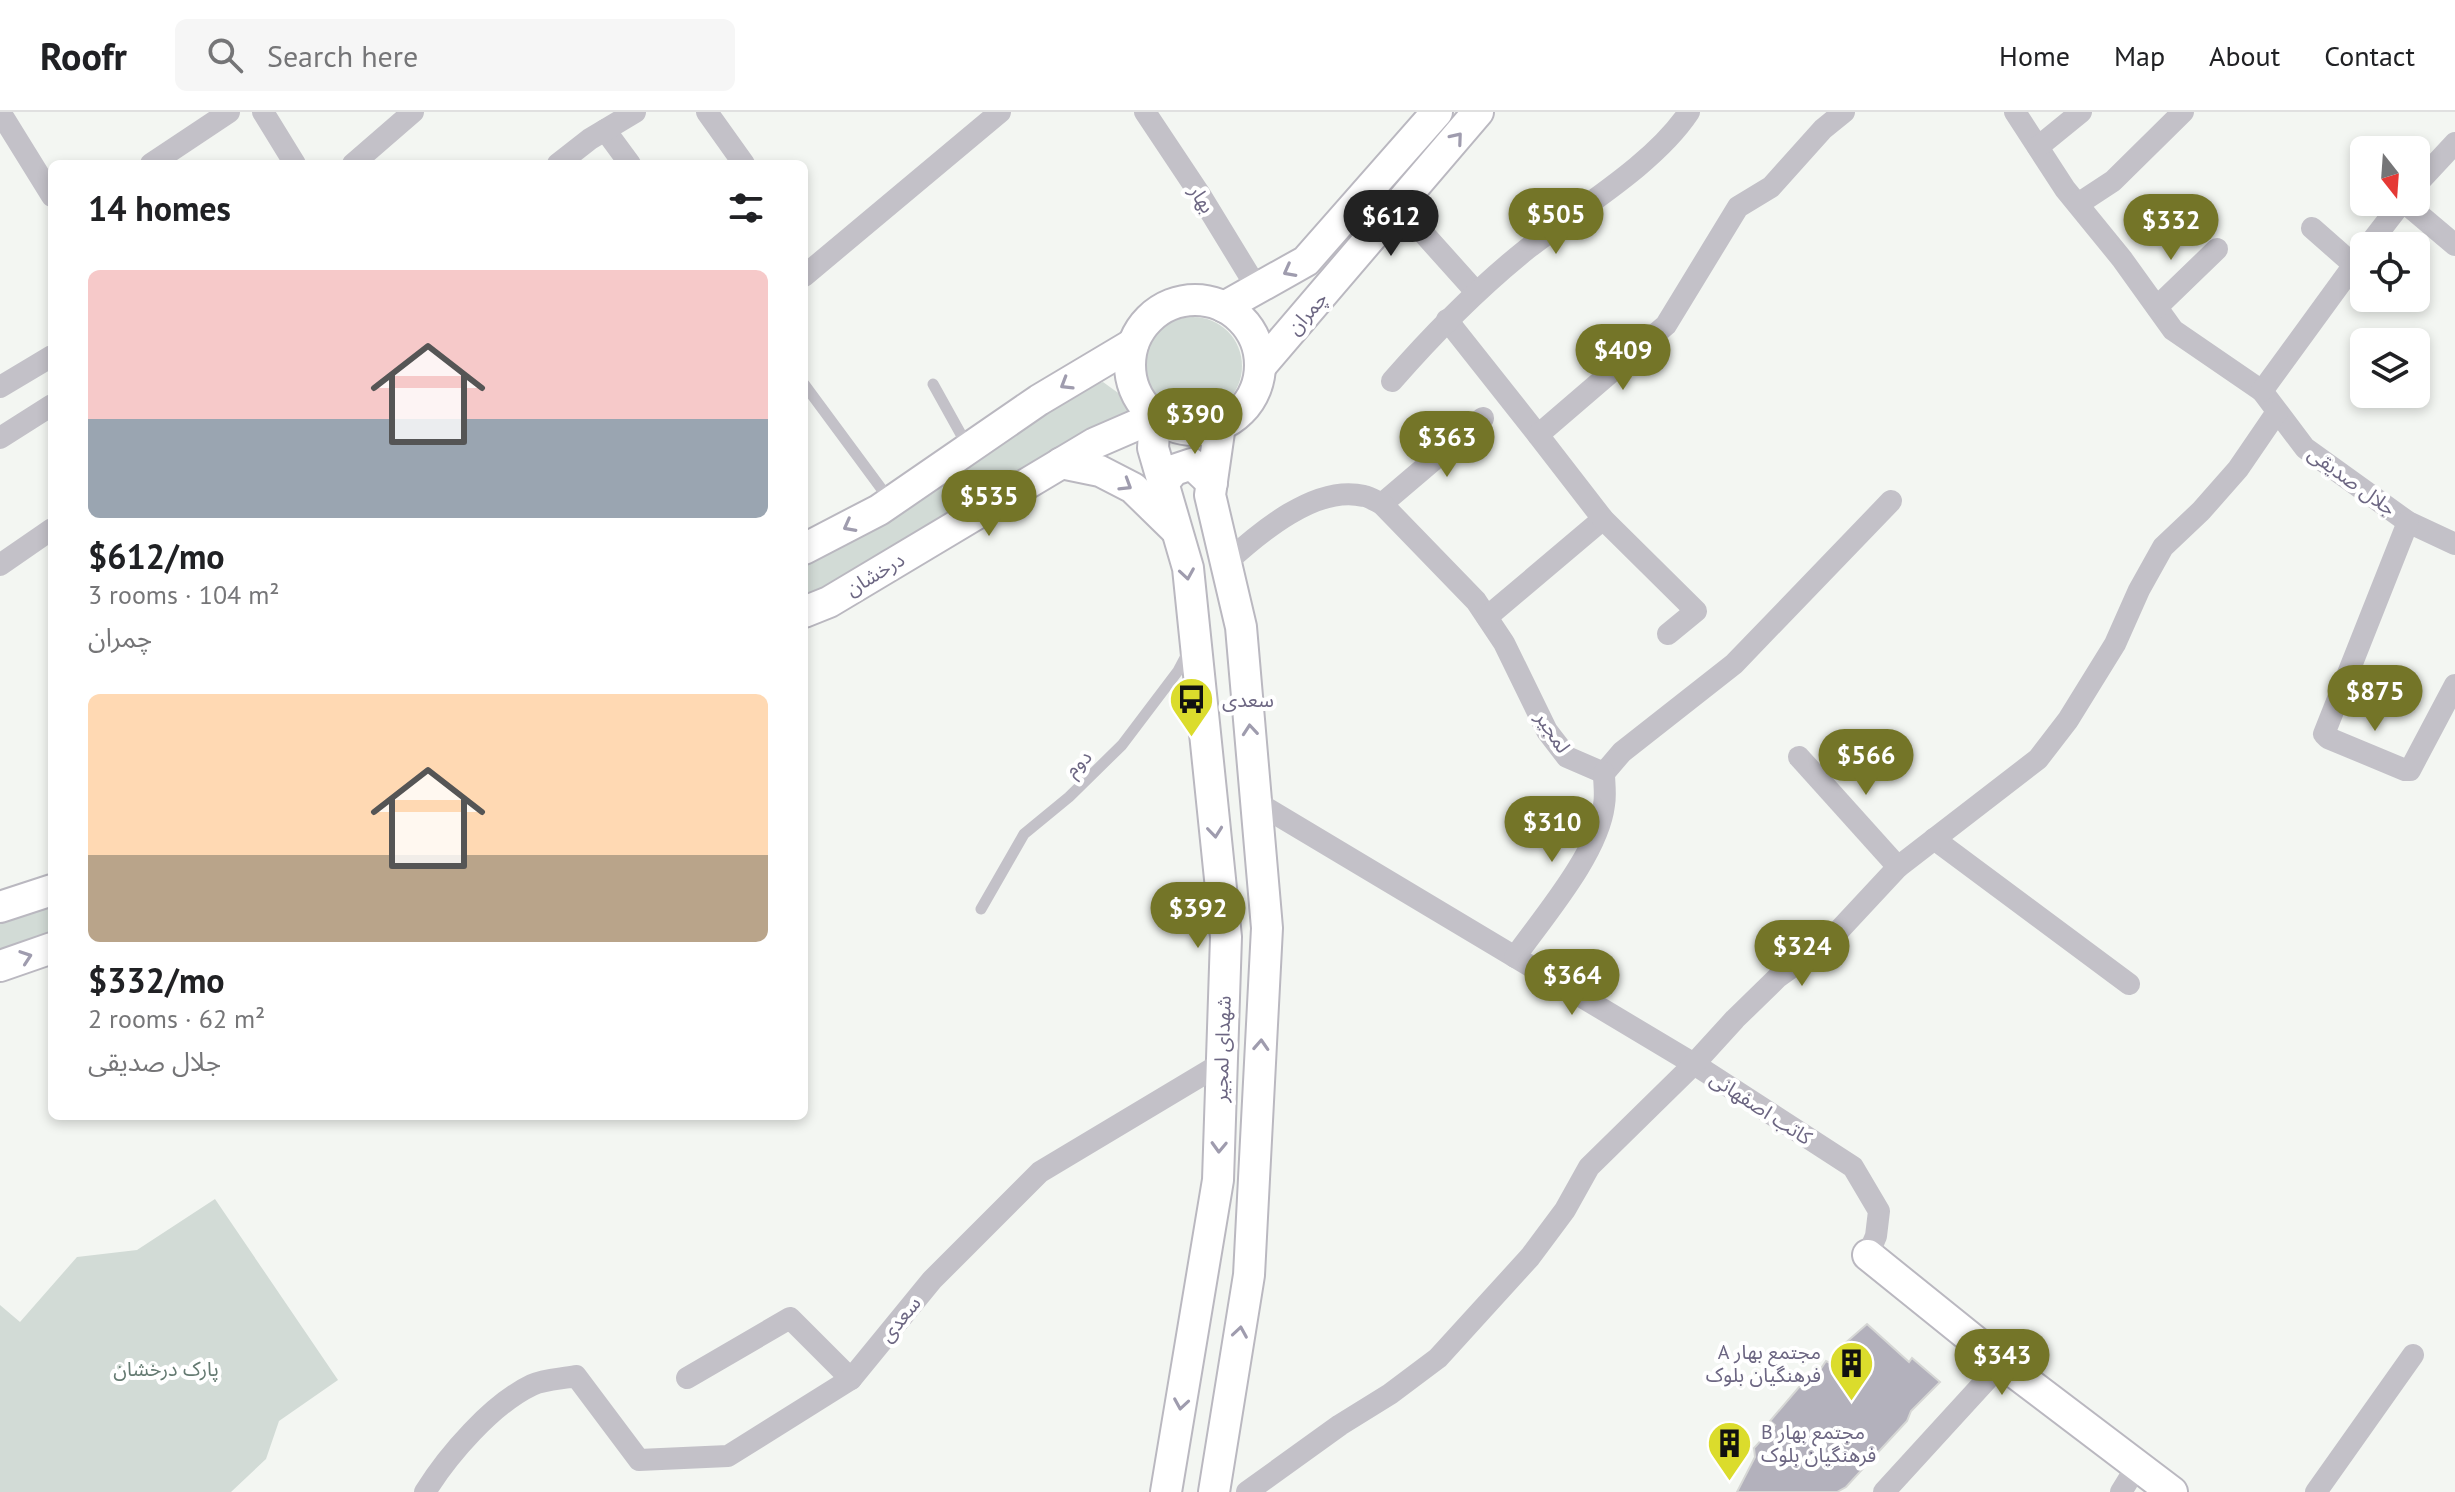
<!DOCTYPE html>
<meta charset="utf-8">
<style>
:root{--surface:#fff;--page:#f6f6f6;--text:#202124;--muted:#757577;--line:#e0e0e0;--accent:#747528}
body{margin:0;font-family:"PT Sans","Noto Sans Arabic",sans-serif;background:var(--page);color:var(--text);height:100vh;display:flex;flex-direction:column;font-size:30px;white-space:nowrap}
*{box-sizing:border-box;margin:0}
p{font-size:26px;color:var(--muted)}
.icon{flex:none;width:44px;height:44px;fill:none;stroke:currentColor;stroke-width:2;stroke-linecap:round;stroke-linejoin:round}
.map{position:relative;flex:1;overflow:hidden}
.drawer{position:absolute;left:48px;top:48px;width:760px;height:960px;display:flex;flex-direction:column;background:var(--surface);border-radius:12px;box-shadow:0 4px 12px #0003}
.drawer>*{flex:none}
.needle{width:52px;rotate:163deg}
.fabs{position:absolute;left:2350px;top:24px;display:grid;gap:16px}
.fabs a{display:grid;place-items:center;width:80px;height:80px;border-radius:12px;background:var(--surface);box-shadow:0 4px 12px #0003;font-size:40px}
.price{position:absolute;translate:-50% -68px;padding:0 18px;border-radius:28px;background:var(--accent);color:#fff;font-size:26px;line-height:52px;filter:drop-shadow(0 2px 4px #0008)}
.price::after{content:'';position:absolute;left:50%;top:48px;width:24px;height:18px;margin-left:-12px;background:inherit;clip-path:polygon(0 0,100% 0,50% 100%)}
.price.selected{background:#222;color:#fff}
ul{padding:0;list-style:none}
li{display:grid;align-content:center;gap:16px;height:424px;padding:0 40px}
li span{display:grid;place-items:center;height:248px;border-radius:12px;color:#555}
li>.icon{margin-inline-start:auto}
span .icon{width:144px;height:144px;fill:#fffc;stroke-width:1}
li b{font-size:34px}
h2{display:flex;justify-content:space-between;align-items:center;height:96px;padding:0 40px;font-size:34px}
header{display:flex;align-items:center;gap:48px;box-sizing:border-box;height:112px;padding:0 40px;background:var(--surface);border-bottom:2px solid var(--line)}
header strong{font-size:38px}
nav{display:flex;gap:44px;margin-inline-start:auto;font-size:28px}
.search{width:560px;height:72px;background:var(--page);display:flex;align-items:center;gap:20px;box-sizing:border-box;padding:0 28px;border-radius:12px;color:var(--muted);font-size:30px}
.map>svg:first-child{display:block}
.green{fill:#d2dbd6}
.building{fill:#b3b1bc;stroke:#d6d7d5;stroke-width:2}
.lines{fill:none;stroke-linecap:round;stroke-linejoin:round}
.secondary-casing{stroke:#bab8c0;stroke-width:34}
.lane{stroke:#c3c1c8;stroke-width:11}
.street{stroke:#c3c1c8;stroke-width:22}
.secondary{stroke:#fff;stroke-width:30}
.oneway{stroke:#9f9cae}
.labels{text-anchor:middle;stroke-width:8;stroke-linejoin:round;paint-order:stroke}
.street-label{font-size:20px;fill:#6c6682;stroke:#fff}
.poi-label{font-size:20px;fill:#6c6682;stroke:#fff;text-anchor:start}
.park-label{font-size:20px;fill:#647a71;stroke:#fff}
</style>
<header>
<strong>Roofr</strong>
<div class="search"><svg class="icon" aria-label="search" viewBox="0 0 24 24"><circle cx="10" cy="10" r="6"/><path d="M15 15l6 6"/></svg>Search here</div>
<nav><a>Home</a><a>Map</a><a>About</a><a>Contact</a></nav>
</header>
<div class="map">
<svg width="2455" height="1380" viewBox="0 0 2455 1380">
<rect width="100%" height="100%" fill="#f3f6f2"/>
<g class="green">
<circle cx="1193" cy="254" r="49"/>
<path d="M1103 270 1121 283 1129 301 1048 340 847 466 804 486V448L1078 277Z"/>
<path d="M52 790V825L0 843V806Z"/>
<path d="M215 1087 338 1268 279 1309 266 1347 231 1380H0V1193L20 1210 77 1145 137 1138Z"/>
</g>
<path class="building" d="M1867 1212 1909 1250 1912 1246 1940 1270 1911 1299 1907 1309 1846 1375 1837 1380H1737L1755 1345 1754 1336 1775 1313 1770 1309 1806 1267 1814 1260 1818 1261 1826 1249 1830 1251 1842 1234Z"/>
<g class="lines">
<defs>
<g id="secondary">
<circle cx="1195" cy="253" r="65"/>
<path d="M1224 195 1306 149 1437 0"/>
<path d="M1260 255 1478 0"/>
<path d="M1155 305 1153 336 1188 456 1226 825 1218 1068 1166 1380"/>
<path d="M1061 351 1100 359 1133 376 1174 416"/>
<path d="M1163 371 1174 358 1192 352 1212 371"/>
<path d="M804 437 879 398 1039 288 1133 232"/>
<path d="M804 500 829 490 1095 331 1155 305"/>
<path d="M0 795 52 778"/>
<path d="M0 854 52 836"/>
<path d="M1868 1143 2002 1251 2172 1380"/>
<path d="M1214 1380 1249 1163 1267 816 1241 515 1210 383 1220 313"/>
</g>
</defs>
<use href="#secondary" class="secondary-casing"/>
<g class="lane">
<path d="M804 272 889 387"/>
<path d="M933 272 968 335"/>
<path d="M981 797 1024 722 1069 685 1122 633 1178 559 1188 540"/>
</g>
<g class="street">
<path d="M0 0 52 84"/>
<path d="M263 0 295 52"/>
<path d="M707 0 744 52"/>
<path d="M1145 0 1199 81 1257 176"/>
<path d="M2015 0 2065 77 2122 147 2173 218 2262 279 2305 336 2408 410 2455 432"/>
<path d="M605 18 630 52"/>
<path d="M2038 35 2081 0"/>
<path d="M151 52 229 0"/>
<path d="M353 52 413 0"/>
<path d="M558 52 590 27 635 0"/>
<path d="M2416 73 2455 31"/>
<path d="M2404 90 2455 133"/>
<path d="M2078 92 2113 69 2183 0"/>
<path d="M1399 94 1476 180"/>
<path d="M2312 116 2354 153"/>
<path d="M2368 134 2402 90"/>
<path d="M804 164 1000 0"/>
<path d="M2157 195 2217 137"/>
<path d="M1447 208 1538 323"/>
<path d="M1392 269C1434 221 1477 177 1527 137 1578 97 1654 53 1689 0"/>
<path d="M0 275 52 244"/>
<path d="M2262 279 2364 139"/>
<path d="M0 326 52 293"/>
<path d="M1382 392 1483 306"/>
<path d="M2408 410 2324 622 2328 626 2405 658H2410L2455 573"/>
<path d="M1226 451C1259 421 1316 372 1364 384 1370 385 1376 389 1382 392L1476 489 1504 531 1547 619 1567 645 1604 661 1622 640 1734 552 1891 389"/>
<path d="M0 453 52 417"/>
<path d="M1487 505 1603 407"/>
<path d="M1668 522 1696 499 1603 407 1538 323 1666 213 1738 95 1771 75 1823 17 1844 0"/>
<path d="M1799 645 1898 755"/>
<path d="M1256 690 1694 952 1853 1055 1879 1099 1876 1124 1868 1143"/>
<path d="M1934 727 2129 872"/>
<path d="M1515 845C1544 804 1598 742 1604 693 1606 683 1604 671 1604 661"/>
<path d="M687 1266 790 1206 851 1267"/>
<path d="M425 1380C448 1343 492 1292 532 1273 545 1267 562 1267 576 1264L639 1348 728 1344 851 1267 932 1168 1040 1060 1222 951"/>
<path d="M1247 1380 1340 1313 1390 1282 1438 1246 1530 1145 1565 1098 1589 1055 1694 952 1735 907 1778 865 1830 828 1898 755 2038 647 2068 608 2115 532 2139 478 2163 435 2201 399 2238 357 2277 300"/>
<path d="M1884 1380 2002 1251"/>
<path d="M2121 1380 2137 1354"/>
<path d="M2316 1380 2413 1243"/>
</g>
<use href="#secondary" class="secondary"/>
</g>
<defs><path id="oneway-chevron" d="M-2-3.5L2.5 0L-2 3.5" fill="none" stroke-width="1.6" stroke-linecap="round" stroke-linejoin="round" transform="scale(2)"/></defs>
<g class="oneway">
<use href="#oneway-chevron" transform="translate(1457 26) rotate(-50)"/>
<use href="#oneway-chevron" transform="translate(1289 159) rotate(152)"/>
<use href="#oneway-chevron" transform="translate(1066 272) rotate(149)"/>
<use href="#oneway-chevron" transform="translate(1126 373) rotate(32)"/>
<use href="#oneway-chevron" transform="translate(849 414) rotate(152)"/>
<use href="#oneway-chevron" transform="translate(1187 462) rotate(81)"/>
<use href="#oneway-chevron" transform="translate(1250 618) rotate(-95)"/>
<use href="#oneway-chevron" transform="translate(1215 720) rotate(84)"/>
<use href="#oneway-chevron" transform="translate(26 845) rotate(-19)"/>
<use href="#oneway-chevron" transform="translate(1261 933) rotate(-87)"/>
<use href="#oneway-chevron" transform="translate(1219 1035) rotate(92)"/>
<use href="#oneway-chevron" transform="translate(1240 1220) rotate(-81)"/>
<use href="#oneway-chevron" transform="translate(1181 1292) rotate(99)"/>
</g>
<defs>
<symbol id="bus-pin" viewBox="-11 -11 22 30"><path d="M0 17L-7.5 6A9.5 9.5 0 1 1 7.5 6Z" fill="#dbdc2c" stroke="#fff"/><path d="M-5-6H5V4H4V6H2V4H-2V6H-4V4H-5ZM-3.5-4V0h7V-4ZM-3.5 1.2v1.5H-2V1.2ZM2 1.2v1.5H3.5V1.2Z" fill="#111"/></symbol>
<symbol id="building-pin" viewBox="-11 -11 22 30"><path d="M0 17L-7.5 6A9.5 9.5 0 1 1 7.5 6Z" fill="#dbdc2c" stroke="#fff"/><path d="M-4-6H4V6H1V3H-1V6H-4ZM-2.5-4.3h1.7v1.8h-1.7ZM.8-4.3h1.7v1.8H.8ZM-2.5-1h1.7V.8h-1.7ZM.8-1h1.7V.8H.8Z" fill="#111"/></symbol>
</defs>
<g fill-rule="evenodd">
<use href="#bus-pin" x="1166" y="562" width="51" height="69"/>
<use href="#building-pin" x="1826" y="1226" width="51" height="69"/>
<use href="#building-pin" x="1704" y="1306" width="51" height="69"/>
</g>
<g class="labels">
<g class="street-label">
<text transform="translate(1202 87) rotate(58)" y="7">بهار</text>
<text transform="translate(1307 201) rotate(-49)" y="7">چمران</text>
<text transform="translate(2352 369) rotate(36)" y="7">جلال صدیقی</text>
<text transform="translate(875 462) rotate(-31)" y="7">درخشان</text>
<text transform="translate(1553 620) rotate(56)" y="7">لمجیر</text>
<text transform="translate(1078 651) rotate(-44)" y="7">دوم</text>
<text transform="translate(1222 937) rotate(-88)" y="7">شهدای لمجیر</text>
<text transform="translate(1761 996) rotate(33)" y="7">کاتب اصفهانی</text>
<text transform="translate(900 1207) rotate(-51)" y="7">سعدی</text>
</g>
<g class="poi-label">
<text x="1222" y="595">سعدی</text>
<text x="1821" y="1247" text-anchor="end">A مجتمع بهار<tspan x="1821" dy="23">فرهنگیان بلوک</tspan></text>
<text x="1761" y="1327">B مجتمع بهار<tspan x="1761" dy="23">فرهنگیان بلوک</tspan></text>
</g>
<g class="park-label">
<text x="166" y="1264">پارک درخشان</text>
</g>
</g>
</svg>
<div class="fabs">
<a><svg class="needle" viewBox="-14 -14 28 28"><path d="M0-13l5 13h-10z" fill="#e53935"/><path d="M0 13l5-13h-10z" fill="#757577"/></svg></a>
<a><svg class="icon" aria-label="locate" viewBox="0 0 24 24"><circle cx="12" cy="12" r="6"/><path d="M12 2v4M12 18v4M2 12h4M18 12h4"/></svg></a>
<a><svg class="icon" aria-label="layers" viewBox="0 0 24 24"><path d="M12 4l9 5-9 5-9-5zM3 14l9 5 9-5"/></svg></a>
</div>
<b class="price" style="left:1556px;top:144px">$505</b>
<b class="price selected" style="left:1391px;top:146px">$612</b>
<b class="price" style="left:2171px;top:150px">$332</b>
<b class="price" style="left:1623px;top:280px">$409</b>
<b class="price" style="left:1195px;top:344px">$390</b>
<b class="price" style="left:1447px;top:367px">$363</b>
<b class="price" style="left:989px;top:426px">$535</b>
<b class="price" style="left:2375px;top:621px">$875</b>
<b class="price" style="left:1866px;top:685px">$566</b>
<b class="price" style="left:1552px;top:752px">$310</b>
<b class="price" style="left:1198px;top:838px">$392</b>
<b class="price" style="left:1802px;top:876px">$324</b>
<b class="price" style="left:1572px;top:905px">$364</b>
<b class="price" style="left:2002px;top:1285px">$343</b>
<section class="drawer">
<h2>14 homes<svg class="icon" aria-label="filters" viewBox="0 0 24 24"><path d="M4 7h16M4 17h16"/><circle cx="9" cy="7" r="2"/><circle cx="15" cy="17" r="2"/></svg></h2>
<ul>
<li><span style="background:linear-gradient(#f6c9c9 60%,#9aa5b1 0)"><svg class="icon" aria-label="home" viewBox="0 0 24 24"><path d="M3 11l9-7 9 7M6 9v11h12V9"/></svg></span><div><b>$612/mo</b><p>3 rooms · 104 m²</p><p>چمران</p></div></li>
<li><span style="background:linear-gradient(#ffd9b3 65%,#b9a48a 0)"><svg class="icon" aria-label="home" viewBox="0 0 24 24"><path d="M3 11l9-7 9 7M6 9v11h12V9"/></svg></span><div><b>$332/mo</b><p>2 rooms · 62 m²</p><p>جلال صدیقی</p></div></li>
</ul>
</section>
</div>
